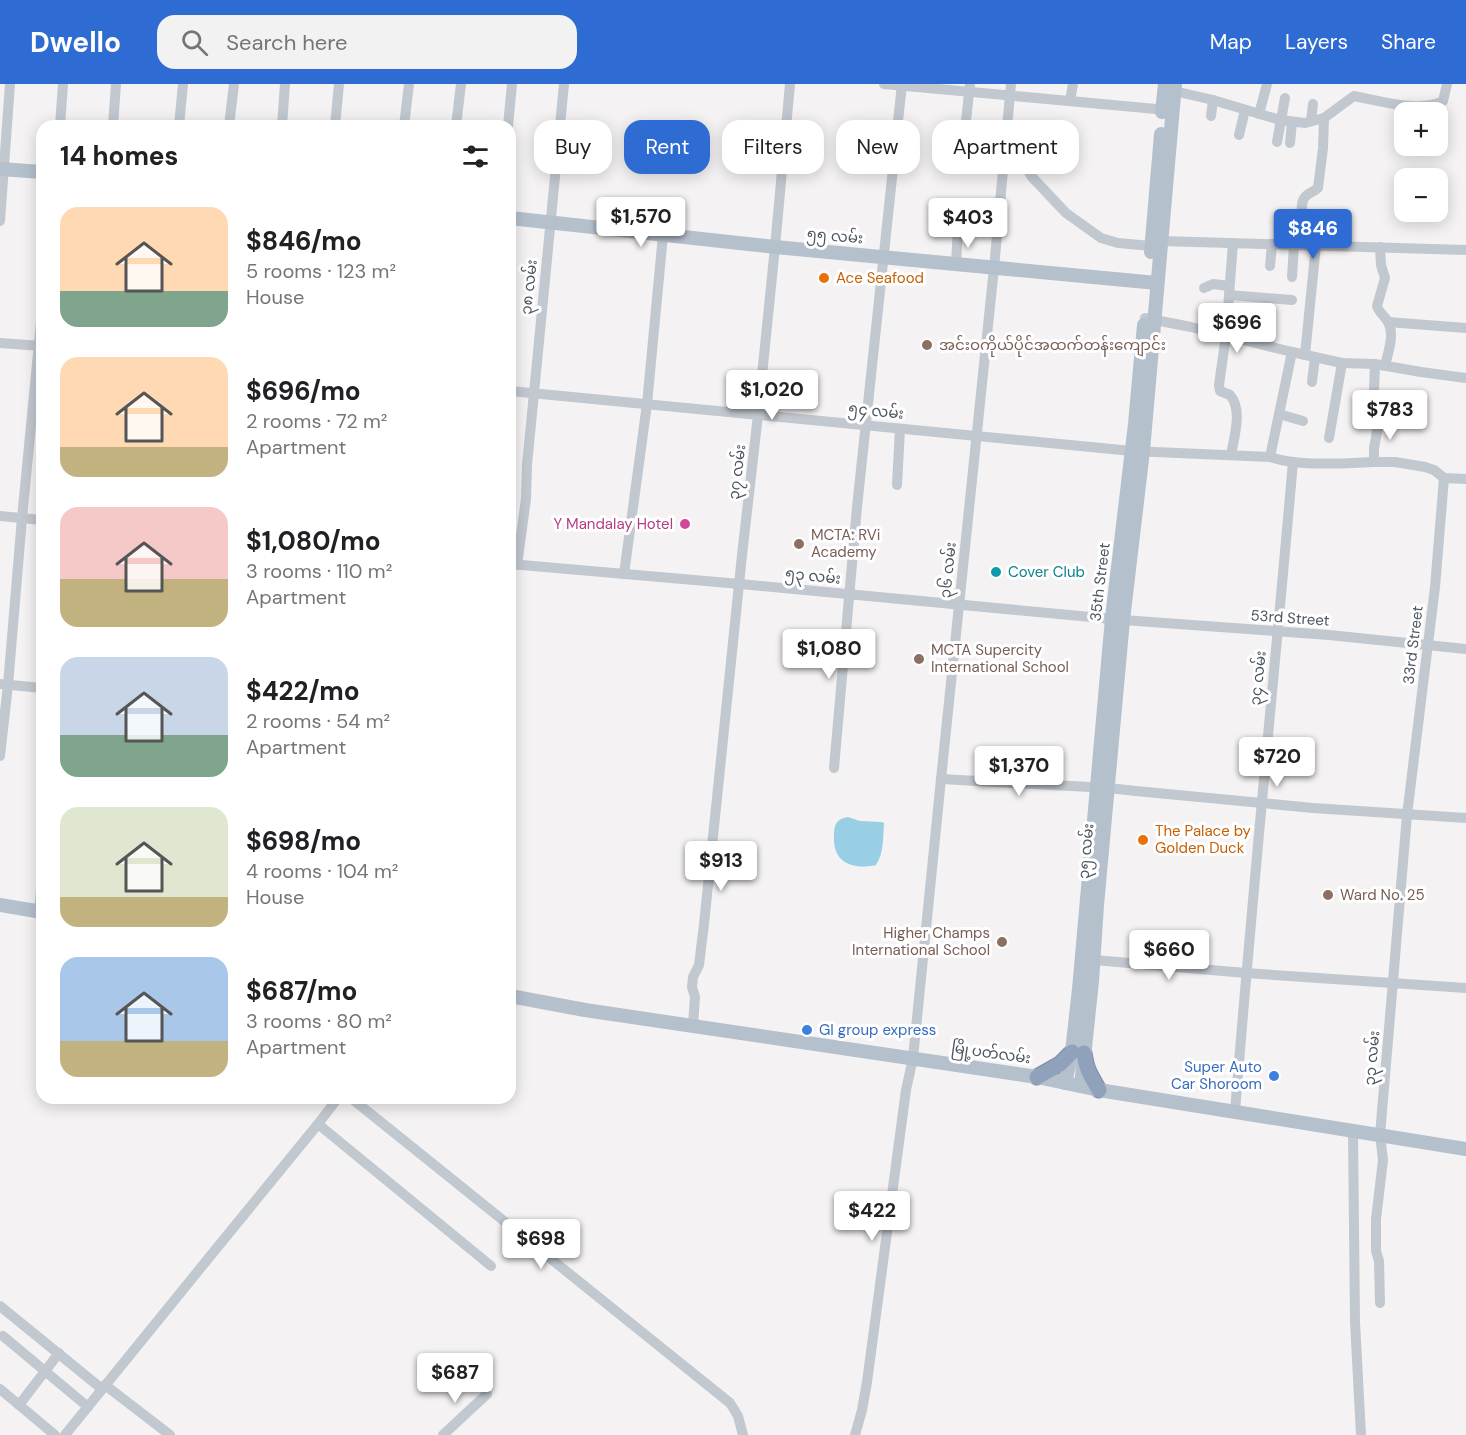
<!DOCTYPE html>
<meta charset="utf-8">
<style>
:root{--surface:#fff;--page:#f2f2f2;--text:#202124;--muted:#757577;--accent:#2e6bd2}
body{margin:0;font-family:"DM Sans","Noto Sans Myanmar",sans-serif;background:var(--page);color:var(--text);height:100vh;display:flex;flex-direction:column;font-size:22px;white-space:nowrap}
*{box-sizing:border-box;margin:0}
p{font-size:20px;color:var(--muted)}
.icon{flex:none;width:33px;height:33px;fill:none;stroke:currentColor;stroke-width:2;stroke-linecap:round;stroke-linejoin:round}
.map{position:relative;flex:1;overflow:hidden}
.sheet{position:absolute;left:36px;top:36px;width:480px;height:984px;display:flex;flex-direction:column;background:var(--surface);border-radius:18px;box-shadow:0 3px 15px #0003}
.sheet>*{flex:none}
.hud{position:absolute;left:534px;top:36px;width:570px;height:54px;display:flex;gap:12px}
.controls{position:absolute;left:1394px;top:18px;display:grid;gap:12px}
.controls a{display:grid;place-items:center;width:54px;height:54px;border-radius:12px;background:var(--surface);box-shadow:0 3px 15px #0003;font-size:30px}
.price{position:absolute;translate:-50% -51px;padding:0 14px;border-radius:6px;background:#fff;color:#222;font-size:20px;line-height:39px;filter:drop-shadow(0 2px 3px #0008)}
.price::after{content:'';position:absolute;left:50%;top:36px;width:18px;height:14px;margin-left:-9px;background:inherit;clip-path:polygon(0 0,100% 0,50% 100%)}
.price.selected{background:var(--accent);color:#fff}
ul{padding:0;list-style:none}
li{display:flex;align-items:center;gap:18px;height:150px;padding:0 24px}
li span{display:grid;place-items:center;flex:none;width:168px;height:120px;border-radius:18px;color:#555}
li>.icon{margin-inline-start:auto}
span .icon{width:72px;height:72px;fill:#fffc;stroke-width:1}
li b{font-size:26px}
h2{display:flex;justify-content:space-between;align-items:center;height:72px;padding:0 24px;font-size:26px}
.pill{padding:0 21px;border-radius:18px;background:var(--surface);box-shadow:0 3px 15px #0003;font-size:21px;line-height:54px}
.pill.selected{background:var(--accent);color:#fff}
header{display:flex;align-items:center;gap:36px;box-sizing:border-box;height:84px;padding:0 30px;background:var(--accent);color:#fff}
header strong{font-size:28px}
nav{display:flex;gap:33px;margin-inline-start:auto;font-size:21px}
.search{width:420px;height:54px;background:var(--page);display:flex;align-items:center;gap:15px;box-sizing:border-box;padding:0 21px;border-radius:18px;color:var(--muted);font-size:22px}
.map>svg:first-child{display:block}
.water{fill:#98cfe4}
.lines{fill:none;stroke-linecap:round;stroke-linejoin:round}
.highway-casing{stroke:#7b8da6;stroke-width:17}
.minor{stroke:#c2c8cf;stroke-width:10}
.major{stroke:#b5c0cd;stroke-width:14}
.highway{stroke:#90a2bb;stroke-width:15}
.food-dot{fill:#e8710a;stroke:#fff;stroke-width:2}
.education-dot{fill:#8d6e63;stroke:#fff;stroke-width:2}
.hotel-dot{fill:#d1479c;stroke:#fff;stroke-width:2}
.culture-dot{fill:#0f9aa8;stroke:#fff;stroke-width:2}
.shop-dot{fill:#3f7fe0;stroke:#fff;stroke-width:2}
.labels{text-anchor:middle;stroke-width:6;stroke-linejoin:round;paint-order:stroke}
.street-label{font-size:15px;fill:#4c545e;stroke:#fff}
.food-label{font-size:15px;fill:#c56008;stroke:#fff;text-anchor:start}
.education-label{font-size:15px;fill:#785e54;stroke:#fff;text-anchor:start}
.hotel-label{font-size:15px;fill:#b23c85;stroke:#fff;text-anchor:end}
.culture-label{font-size:15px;fill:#0d838f;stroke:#fff;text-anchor:start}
.shop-label{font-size:15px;fill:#366cbe;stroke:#fff;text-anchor:start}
</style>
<header>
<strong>Dwello</strong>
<div class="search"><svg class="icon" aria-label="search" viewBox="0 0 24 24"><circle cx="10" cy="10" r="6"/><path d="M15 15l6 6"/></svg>Search here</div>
<nav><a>Map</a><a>Layers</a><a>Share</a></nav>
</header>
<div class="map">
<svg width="1466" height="1351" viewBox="0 0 1466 1351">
<rect width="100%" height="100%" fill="#f4f2f2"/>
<path class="water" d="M848 733 860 737 881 738 884 739C883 753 884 769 876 781 853 786 833 779 834 753 834 741 836 735 848 733Z"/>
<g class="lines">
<defs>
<g id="highway">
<path d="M1084 969C1087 988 1090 990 1099 1006"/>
<path d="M1037 993 1060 980 1072 968"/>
</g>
</defs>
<use href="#highway" class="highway-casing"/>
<g class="minor">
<path d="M884 0 1167 26"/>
<path d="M1174 7 1213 16 1280 36 1305 39 1324 34 1354 12C1380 17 1419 29 1443 17L1447 0"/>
<path d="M1070 17 1073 0"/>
<path d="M1259 30 1267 0"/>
<path d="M1211 32 1213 16"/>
<path d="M1311 37 1313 20"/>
<path d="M60 42 63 0"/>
<path d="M113 42 116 0"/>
<path d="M179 42 183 0"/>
<path d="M229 42 234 0"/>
<path d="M282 42 285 0"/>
<path d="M335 42 339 0"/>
<path d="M404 42 409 0"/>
<path d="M456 42 461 0"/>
<path d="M508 42 512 0"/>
<path d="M965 46 970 0"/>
<path d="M1239 51 1245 26"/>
<path d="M1277 58 1285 14"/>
<path d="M1290 59 1292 38"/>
<path d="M1005 70 1022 77 1032 93 1066 129 1101 154 1118 159 1151 162"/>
<path d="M0 137 10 0"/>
<path d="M1303 140C1303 132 1299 121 1305 113 1308 109 1315 107 1318 104L1323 64 1324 34"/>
<path d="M1161 157 1466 166"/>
<path d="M1380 163 1381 181 1385 194 1377 222C1379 229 1385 232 1388 238 1395 250 1388 269 1385 281"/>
<path d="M956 180 959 126"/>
<path d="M1270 182 1272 160"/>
<path d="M1292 193 1294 161"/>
<path d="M1204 204 1213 200 1229 202"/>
<path d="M1229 211 1292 216"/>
<path d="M1145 234 1191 243 1292 268 1342 279 1375 280 1421 288 1466 294"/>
<path d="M1388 238 1466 244"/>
<path d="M0 259 42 262"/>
<path d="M1292 268 1270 373C1300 383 1342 379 1374 378"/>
<path d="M1305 271 1316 161"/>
<path d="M1375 280 1374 308 1379 328V337L1374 364V378H1395L1425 383 1434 386 1444 394 1466 395"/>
<path d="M1312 298 1315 273"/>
<path d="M510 307 1132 367 1270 373"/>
<path d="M1375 316 1390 318"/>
<path d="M1279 330 1303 337"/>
<path d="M1329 354 1342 279"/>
<path d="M1231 371C1234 353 1243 326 1230 311L1220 307 1219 301 1226 251 1233 159"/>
<path d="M897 401 900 345"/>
<path d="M0 432 42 436"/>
<path d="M510 480 740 500 1123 536 1329 551 1466 565"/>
<path d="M517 481 526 415 527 381 564 0"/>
<path d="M624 490 647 320 663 151"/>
<path d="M0 600 42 604"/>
<path d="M0 672 8 601 22 434 42 228"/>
<path d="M834 684 857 423 902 0"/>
<path d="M941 695 1108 704 1136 707 1313 724 1466 734"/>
<path d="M39 828 42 795"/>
<path d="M1094 876 1246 889 1466 904"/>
<path d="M693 941 695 913 692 903 693 893 699 881 704 840 742 471 758 331 775 163 790 0"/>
<path d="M351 1014 730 1319 738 1332 743 1351"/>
<path d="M1235 1028C1252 811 1274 595 1293 378"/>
<path d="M318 1040 491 1182"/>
<path d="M1353 1047 1355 1238 1361 1351"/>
<path d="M1380 1219 1379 1177 1376 1167V1135L1383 1076 1380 1051 1407 731 1435 503 1444 394"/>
<path d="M0 1222 102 1305"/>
<path d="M3 1252 88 1323"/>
<path d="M105 1301 170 1351"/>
<path d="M0 1305 55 1351"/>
<path d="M19 1321 59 1269"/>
<path d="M65 1351 216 1165 318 1040 338 1014"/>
<path d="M443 1351 487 1310"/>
<path d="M855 1351 862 1326 867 1298 906 1006 913 974 941 695 994 184 1011 0"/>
</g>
<g class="major">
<path d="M1162 28 1165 0"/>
<path d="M0 85 42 88"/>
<path d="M510 134 775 163 1157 199"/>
<path d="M1151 168 1161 50"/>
<path d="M0 821 42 828"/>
<path d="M510 912 585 926 1037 993 1099 1006 1466 1065"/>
<path d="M1065 999 1072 968 1079 905 1112 534 1135 340 1144 241"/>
<path d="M1081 1002 1092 897 1097 821 1123 536 1143 367 1175 0"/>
</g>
<use href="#highway" class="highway"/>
</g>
<g class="food-dot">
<circle cx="824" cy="194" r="6"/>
<circle cx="1143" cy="756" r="6"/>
</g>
<g class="education-dot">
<circle cx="927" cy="261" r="6"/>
<circle cx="799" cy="460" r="6"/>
<circle cx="919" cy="575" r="6"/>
<circle cx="1328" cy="811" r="6"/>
<circle cx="1002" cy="858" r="6"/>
</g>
<circle class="hotel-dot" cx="685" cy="440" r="6"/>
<circle class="culture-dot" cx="996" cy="488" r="6"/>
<g class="shop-dot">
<circle cx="807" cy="946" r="6"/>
<circle cx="1274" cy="992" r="6"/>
</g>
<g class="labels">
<g class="street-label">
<text transform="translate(835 152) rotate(5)" y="5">၅၅ လမ်း</text>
<text transform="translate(529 203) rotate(-84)" y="5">၃၈ လမ်း</text>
<text transform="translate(876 327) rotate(6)" y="5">၅၄ လမ်း</text>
<text transform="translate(737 388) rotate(-83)" y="5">၃၇ လမ်း</text>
<text transform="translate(948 486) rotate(-84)" y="5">၃၆ လမ်း</text>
<text transform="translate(813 492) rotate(6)" y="5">၅၃ လမ်း</text>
<text transform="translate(1100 498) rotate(-83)" y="5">35th Street</text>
<text transform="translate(1290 534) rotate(4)" y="5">53rd Street</text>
<text transform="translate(1413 561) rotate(-83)" y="5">33rd Street</text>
<text transform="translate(1258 594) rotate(-84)" y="5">၃၄ လမ်း</text>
<text transform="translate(1086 767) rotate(-85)" y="5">၃၅ လမ်း</text>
<text transform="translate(991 969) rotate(8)" y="5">မြို့ပတ်လမ်း</text>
<text transform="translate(1372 974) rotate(-85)" y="5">၃၃ လမ်း</text>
</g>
<g class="food-label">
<text x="836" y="199">Ace Seafood</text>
<text x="1155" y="752">The Palace by<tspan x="1155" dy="17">Golden Duck</tspan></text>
</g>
<g class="education-label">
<text x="939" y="266">အင်းဝကိုယ်ပိုင်အထက်တန်းကျောင်း</text>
<text x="811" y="456">MCTA: RVi<tspan x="811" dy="17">Academy</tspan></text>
<text x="931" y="571">MCTA Supercity<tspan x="931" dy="17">International School</tspan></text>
<text x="1340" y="816">Ward No. 25</text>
<text x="990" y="854" text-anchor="end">Higher Champs<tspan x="990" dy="17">International School</tspan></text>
</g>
<g class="hotel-label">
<text x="673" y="445">Y Mandalay Hotel</text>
</g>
<g class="culture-label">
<text x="1008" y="493">Cover Club</text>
</g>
<g class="shop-label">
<text x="819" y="951">GI group express</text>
<text x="1262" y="988" text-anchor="end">Super Auto<tspan x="1262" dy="17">Car Shoroom</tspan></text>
</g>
</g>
</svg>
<div class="controls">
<a>+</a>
<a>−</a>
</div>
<b class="price" style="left:641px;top:164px">$1,570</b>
<b class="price" style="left:968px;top:165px">$403</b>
<b class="price selected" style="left:1313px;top:176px">$846</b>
<b class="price" style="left:1237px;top:270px">$696</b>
<b class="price" style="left:772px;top:337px">$1,020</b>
<b class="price" style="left:1390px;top:357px">$783</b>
<b class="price" style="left:829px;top:596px">$1,080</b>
<b class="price" style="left:1277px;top:704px">$720</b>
<b class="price" style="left:1019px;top:713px">$1,370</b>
<b class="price" style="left:721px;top:808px">$913</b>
<b class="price" style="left:1169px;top:897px">$660</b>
<b class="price" style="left:872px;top:1158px">$422</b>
<b class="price" style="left:541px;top:1186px">$698</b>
<b class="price" style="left:455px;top:1320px">$687</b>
<div class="hud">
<a class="pill">Buy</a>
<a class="pill selected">Rent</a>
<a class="pill">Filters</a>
<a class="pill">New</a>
<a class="pill">Apartment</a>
</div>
<section class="sheet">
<h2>14 homes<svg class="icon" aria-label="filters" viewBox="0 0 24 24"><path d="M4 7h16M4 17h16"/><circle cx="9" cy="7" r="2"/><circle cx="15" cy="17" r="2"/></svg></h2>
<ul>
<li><span style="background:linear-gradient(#ffd9b3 70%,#7fa58c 0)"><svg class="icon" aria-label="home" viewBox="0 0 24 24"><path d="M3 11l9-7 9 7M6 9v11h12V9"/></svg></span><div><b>$846/mo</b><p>5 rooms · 123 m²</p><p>House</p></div></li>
<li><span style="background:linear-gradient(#ffd9b3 75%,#c2b280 0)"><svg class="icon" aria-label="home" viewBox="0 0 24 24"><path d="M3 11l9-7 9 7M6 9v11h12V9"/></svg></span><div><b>$696/mo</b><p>2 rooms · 72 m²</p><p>Apartment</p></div></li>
<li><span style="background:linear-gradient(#f6c9c9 60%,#c2b280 0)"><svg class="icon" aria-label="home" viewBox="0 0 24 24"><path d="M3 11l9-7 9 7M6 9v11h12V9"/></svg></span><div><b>$1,080/mo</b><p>3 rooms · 110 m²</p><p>Apartment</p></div></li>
<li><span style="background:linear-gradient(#c9d6e8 65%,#7fa58c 0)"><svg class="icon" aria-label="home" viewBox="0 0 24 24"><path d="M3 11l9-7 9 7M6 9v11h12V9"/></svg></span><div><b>$422/mo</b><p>2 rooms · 54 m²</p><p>Apartment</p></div></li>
<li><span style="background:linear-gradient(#dfe7d0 75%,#c2b280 0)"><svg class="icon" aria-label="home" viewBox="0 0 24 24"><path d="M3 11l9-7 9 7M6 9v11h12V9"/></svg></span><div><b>$698/mo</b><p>4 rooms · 104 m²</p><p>House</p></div></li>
<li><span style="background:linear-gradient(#a9c7e8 70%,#c2b280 0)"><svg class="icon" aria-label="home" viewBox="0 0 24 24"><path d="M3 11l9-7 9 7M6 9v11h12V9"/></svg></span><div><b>$687/mo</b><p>3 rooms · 80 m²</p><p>Apartment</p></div></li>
</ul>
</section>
</div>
